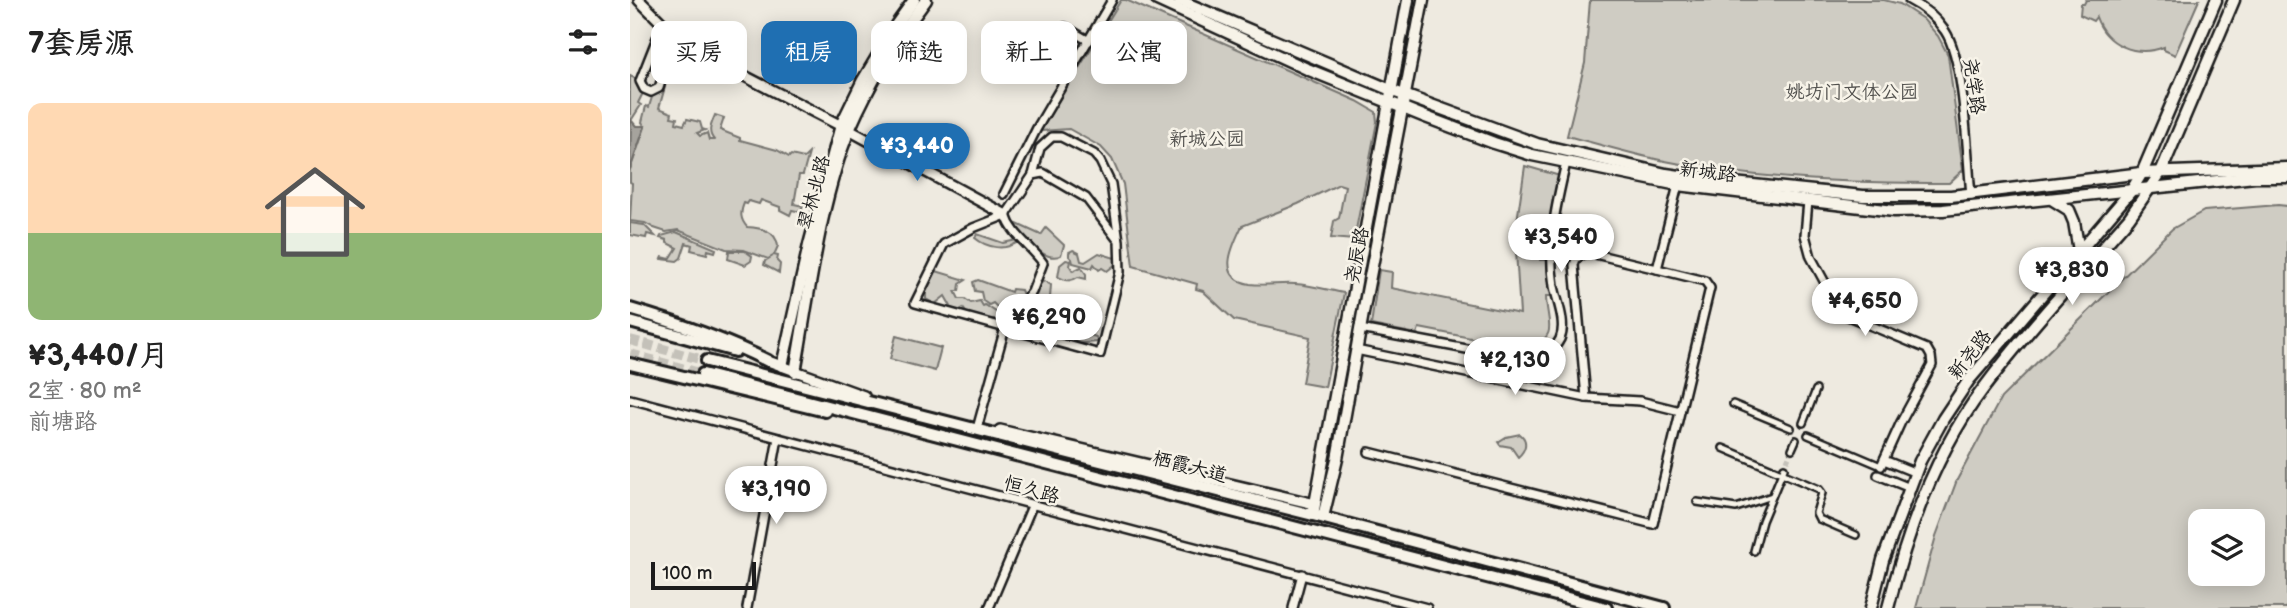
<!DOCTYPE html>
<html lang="zh">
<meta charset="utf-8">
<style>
:root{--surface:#fff;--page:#f6f6f6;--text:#222;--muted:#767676;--accent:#1f6fb2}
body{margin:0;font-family:"Balsamiq Sans","LXGW WenKai TC",sans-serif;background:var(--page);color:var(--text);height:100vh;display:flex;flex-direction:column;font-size:26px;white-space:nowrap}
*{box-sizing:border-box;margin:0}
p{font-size:23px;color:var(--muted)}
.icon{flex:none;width:38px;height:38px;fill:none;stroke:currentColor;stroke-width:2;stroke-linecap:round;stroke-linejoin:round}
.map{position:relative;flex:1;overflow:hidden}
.details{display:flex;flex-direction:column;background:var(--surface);width:630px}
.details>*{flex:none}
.guide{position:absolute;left:21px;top:21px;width:665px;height:63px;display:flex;gap:14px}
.controls{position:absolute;left:1558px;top:509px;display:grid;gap:14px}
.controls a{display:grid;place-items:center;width:77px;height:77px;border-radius:14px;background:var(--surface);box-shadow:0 4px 18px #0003;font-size:35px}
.scale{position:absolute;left:21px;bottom:18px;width:105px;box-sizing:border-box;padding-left:7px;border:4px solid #1c1c1c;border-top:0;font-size:19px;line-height:24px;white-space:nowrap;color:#1c1c1c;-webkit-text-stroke:5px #f7f3e8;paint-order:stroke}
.price{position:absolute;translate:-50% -60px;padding:0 16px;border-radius:24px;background:#fff;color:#222;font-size:23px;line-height:46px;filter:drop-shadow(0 2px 4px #0008)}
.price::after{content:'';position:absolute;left:50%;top:42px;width:21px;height:16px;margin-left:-10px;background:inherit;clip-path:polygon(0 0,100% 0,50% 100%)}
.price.on{background:var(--accent);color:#fff}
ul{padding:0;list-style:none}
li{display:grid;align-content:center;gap:14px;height:371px;padding:0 28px}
li span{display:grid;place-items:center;height:217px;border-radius:14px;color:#555}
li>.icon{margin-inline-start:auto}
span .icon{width:126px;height:126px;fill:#fffc;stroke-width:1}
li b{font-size:30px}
h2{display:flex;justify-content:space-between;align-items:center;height:84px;padding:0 28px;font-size:30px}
.chip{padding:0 24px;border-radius:14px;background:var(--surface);box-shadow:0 4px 18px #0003;font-size:24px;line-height:63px}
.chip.on{background:var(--accent);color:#fff}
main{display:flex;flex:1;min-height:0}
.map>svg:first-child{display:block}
.green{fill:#cfccc3;stroke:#767470;stroke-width:2;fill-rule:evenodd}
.water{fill:#a6a39d;stroke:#6f6d69;stroke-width:2}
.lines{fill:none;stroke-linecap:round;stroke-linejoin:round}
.pedestrian-tunnel{stroke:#c4c1b9;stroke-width:5;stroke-dasharray:5 2.5;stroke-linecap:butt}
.primary-tunnel{stroke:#c4c1b9;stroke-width:10;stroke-dasharray:10 5;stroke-linecap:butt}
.pedestrian-casing{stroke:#1c1c1c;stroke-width:10}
.minor-casing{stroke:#1c1c1c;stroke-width:12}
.tertiary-casing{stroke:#1c1c1c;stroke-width:14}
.secondary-casing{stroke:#1c1c1c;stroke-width:15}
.primary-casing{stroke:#1c1c1c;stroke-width:16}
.pedestrian{stroke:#f7f3e8;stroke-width:5}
.minor{stroke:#f7f3e8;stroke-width:7}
.tertiary{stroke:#f7f3e8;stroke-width:9}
.secondary{stroke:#f7f3e8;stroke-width:10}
.primary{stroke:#f7f3e8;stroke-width:10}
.labels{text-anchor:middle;stroke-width:5;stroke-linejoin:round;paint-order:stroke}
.street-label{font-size:19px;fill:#1c1c1c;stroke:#f7f3e8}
.park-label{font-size:19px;fill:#52514e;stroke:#f7f3e8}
</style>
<main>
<section class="details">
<h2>7套房源<svg class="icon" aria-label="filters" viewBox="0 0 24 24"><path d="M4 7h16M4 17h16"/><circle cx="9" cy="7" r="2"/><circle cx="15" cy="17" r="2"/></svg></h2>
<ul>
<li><span style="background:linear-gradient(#ffd9b3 60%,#8fb573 0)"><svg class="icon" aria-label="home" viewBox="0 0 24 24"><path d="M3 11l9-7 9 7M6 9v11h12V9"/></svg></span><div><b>¥3,440/月</b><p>2室 · 80 m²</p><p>前塘路</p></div></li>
</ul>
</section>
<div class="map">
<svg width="1657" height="608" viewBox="0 0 1657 608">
<rect width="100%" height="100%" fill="#eeeae0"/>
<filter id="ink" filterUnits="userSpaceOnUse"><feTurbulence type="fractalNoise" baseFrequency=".0143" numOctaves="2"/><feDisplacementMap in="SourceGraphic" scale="14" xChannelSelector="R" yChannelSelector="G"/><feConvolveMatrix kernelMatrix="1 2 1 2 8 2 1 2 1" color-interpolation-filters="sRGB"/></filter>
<g filter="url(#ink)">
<g class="green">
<path d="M491 0H496L727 101 746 112 747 122 724 240 701 238 704 221 709 218 715 186 709 184 668 204 612 226C603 245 585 278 620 284 635 286 650 283 665 284 681 285 698 290 714 293L695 387 672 383 680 337 604 320 573 291 566 289 567 284 503 266 493 184 482 159 471 147 439 129 410 131Z"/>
<path d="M960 0H1254L1270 4 1293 19 1308 36 1318 55 1333 170 1319 183C1222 183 1125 180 1030 160 999 153 968 144 937 136L955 63Z"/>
<path d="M1456 0H1569L1545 55 1534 50V47C1506 58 1476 45 1466 17L1463 21 1450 15 1451 4H1454Z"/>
<path d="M0 76 9 80 14 91 8 103 11 105 0 122Z"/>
<path d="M32 87H35L29 108 42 113 41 117 47 118 46 123 54 125 57 119 70 122 72 129 75 130 67 133 70 136 77 133 79 140H84C77 132 81 125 85 115L94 118 90 130 110 138V140L147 150 159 157 161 155 174 158 179 153 173 175H169L164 204 173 206 171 212 162 210 160 215 150 210V207L131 200 129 204 119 201 117 204 114 203C110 213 110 219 117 227 131 228 146 230 148 246L144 255 148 256 147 261 150 264 149 273 134 265 135 261 143 256 138 259 114 250 96 249 48 230 36 232 24 228 15 223 0 221 2 183 0 182V170L15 127 12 122 16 106 19 107 22 97 20 94Z"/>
<path d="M895 166 930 176 920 217H912L910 260H918L923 296H916C916 320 930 336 901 347L902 354 892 355 867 352V343L789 328 787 334 741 325 749 270 762 272 761 288 890 314 885 235Z"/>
<path d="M1648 205 1657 206V608H1286L1306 536 1327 480 1371 398 1542 229 1574 211ZM1570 522H1622V574H1570Z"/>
<path d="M0 223 14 225 25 236 17 234 16 238 0 235Z"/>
<path d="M387 224 411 235 416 228 434 245 431 255C416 264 395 238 383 228Z"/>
<path d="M46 232 86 249 85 252 78 250 77 254 61 250 62 245 56 243 51 258 47 261 31 259 32 257 40 259 47 248 37 243V240L30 238 31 236Z"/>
<path d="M347 234 373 243 387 240 388 242C375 251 357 248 345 238Z"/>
<path d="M443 250 449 253 451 261 455 262 469 253 485 258 486 264 477 271 472 268 469 270 464 264 462 268 443 263 442 259 439 256V252Z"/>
<path d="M99 251H115L122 256 121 261 115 265 98 259Z"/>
<path d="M436 260 441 261 440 266 443 271 451 267 456 274V279L448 277C441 282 436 281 428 277L430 265Z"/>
<path d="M306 271 336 280 330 284 329 291H325L329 299H335L341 303 350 301 353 306 355 305 369 314 368 322 364 319 360 320 338 315 333 308 328 311 323 310 315 296 305 304 296 299V290Z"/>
<path d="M348 280 381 292 382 289 391 290 394 297 380 301 384 309 381 311 369 309 363 303 359 305 353 301 351 292 345 291 343 282Z"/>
<path d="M414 281 421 285 420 298 432 303V307L427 309 423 315 415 314 403 307C402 298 406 285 414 281Z"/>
<path d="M398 315 428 322 438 321V327L466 337 467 342 443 344 437 339 429 336V328C416 336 395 333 383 322L386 316Z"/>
<path d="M266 336 311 348 305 371 260 359Z"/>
<path d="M890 434C899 441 895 451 888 457L881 447 870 445 868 442 876 437Z"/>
</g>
<path class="water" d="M1 120 6 126H15L0 169Z"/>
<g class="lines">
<path class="pedestrian-tunnel" d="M1154 468 1162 449"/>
<g class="primary-tunnel">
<path d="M0 340 77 361"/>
<path d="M0 354 73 374"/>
</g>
<defs>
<g id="pedestrian">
<path d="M144 30 154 52"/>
<path d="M143 71 154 52 167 49 222 75"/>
<path d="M1103 404 1161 428"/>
<path d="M1173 423 1186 390"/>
<path d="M1178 435 1251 466"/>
<path d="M1093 448 1189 489 1192 493 1186 513 1189 519 1226 535"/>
<path d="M1162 449 1166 440"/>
<path d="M1067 502 1106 508 1142 496"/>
<path d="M1124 551 1132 521 1154 468"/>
</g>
<g id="minor">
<path d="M1279 0C1293 7 1306 18 1315 31 1335 61 1337 156 1341 195"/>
<path d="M277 25 293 36"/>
<path d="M36 27 27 38 10 81 14 89 21 92 29 88 42 46 50 36"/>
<path d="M435 27 459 41"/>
<path d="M273 30 289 41 274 65"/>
<path d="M422 137H431L464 154 470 161 481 184 489 241 490 272 470 354 285 303 314 244 343 228 376 215 403 175 410 148Z"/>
<path d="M403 175 413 173 456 198 487 239"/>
<path d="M374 194 407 128 482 0"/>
<path d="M1178 201 1175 235 1181 257 1200 292 1218 316 1297 349 1301 356 1302 365 1271 422 1251 466"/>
<path d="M730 329 895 360C909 358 923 353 930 339 937 323 927 302 924 286 917 243 926 205 936 163"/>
<path d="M726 350 956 398 1010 401 1050 411"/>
<path d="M956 398 944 265 946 259 953 254 961 253 1027 269"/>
<path d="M0 399 797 608"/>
<path d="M348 425 375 328 383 314 402 292 413 263C401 246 382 235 376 215"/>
<path d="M739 452 1023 524 1080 288 1075 281 1027 269 1048 185"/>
<path d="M1254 460 1286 473"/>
<path d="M1248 475 1280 488"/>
<path d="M117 608 148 438"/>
<path d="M359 608 402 506"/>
<path d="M663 608 672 574"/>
</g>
<g id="tertiary">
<path d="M9 0 36 27 101 69 219 130 376 215"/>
<path d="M138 361 234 396"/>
<path d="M370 430 685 504"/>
</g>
<g id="secondary">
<path d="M527 0 677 69 793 116 864 143 902 155 1048 185 1264 211 1313 210 1625 177H1657"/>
<path d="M549 0 763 91 907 144 1036 174 1084 181 1233 196H1321L1512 173 1657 168"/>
<path d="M1423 200 1439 210 1444 222 1449 251"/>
<path d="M152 366 179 245 211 125 233 80 266 25 284 0"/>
<path d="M165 372C179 295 190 199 220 128 240 82 266 40 296 0"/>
<path d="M683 515 778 0"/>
<path d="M693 517 707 459 733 313 793 0"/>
<path d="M1241 608 1253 560 1290 461 1313 419 1339 380 1501 191 1512 173 1586 0"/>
<path d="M1258 608C1277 532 1305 452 1353 389 1398 329 1450 274 1499 218L1531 172 1604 0"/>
</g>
<g id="primary">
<path d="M0 309C48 323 94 339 138 361"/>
<path d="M0 322 105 351"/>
<path d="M77 361 683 515 1034 608"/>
<path d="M0 364 195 411"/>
<path d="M73 374 976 608"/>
</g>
</defs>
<use href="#pedestrian" class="pedestrian-casing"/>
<use href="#minor" class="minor-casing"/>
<use href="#tertiary" class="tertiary-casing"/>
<use href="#secondary" class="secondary-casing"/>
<use href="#primary" class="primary-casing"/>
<use href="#pedestrian" class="pedestrian"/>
<use href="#minor" class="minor"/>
<use href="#tertiary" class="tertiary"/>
<use href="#secondary" class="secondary"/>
<use href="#primary" class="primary"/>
</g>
</g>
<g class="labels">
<g class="street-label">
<text transform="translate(1345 86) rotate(82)" y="7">尧学路</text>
<text transform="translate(1078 171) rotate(7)" y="7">新城路</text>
<text transform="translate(183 192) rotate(-75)" y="7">翠林北路</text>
<text transform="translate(726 255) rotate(-79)" y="7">尧辰路</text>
<text transform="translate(1339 354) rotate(-52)" y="7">新尧路</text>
<text transform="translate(560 466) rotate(14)" y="7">栖霞大道</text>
<text transform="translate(402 489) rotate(15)" y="7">恒久路</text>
</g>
<g class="park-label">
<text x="1222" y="98">姚坊门文体公园</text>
<text x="577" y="145">新城公园</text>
</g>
</g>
</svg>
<div class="controls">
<a><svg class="icon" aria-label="layers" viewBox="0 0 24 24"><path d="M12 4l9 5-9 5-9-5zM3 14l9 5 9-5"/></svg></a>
</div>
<div class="scale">100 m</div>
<b class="price on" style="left:287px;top:183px">¥3,440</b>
<b class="price" style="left:931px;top:274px">¥3,540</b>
<b class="price" style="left:1442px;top:307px">¥3,830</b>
<b class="price" style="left:1235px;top:338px">¥4,650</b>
<b class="price" style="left:419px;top:354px">¥6,290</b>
<b class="price" style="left:885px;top:397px">¥2,130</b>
<b class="price" style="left:146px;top:526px">¥3,190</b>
<div class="guide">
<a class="chip">买房</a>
<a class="chip on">租房</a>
<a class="chip">筛选</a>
<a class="chip">新上</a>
<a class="chip">公寓</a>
</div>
</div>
</main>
